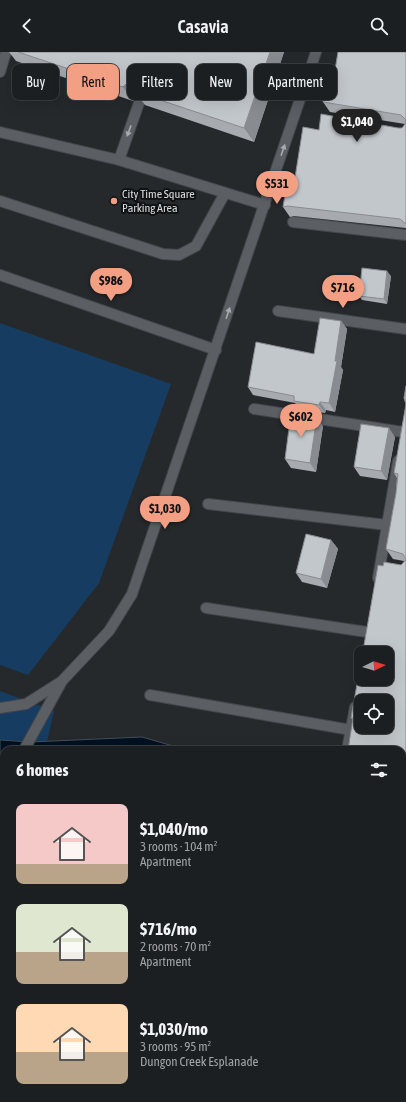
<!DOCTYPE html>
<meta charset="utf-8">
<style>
:root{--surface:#1c1f21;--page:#25272a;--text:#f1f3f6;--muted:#a0a2a5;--line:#3a3d3f;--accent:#f39f84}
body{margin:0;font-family:"Asap Condensed",sans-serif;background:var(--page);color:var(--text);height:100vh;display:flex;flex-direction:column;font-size:15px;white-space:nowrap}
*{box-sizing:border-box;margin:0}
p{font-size:13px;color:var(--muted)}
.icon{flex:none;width:22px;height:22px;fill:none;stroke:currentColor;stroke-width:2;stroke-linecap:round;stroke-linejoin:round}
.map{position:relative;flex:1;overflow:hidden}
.drawer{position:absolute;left:0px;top:694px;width:406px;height:356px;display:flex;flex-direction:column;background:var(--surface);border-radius:12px 12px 0 0;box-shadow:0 4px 16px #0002,0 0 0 1px var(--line)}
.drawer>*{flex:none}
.banner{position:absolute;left:12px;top:12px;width:382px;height:36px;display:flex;gap:8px}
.needle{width:26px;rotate:85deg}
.buttons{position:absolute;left:354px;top:594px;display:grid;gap:8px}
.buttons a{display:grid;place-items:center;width:40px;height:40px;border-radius:8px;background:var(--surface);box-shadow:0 4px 16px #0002,0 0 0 1px var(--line);font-size:20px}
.price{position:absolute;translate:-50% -34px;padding:0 9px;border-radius:14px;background:var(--accent);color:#111;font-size:13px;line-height:26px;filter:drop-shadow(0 1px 2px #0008)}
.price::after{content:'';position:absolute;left:50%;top:24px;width:12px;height:9px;margin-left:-6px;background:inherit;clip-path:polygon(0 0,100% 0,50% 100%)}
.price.current{background:#222;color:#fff}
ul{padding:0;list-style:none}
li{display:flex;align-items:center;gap:12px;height:100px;padding:0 16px}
li span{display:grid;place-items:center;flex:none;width:112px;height:80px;border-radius:8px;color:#555}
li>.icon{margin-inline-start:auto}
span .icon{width:48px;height:48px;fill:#fffc;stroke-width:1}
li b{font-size:17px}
h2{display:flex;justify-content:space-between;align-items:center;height:48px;padding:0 16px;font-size:17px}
.tag{padding:0 14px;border-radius:8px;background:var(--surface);box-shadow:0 4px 16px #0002,0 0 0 1px var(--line);font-size:14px;line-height:36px}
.tag.current{background:var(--accent);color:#111}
header{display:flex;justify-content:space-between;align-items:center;height:52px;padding:0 16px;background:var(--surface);font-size:18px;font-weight:600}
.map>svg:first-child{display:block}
.green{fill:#163d61}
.water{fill:#021121;stroke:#434e5a}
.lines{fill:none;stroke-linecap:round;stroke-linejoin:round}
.service-casing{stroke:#43464a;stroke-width:12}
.pedestrian-casing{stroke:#43464a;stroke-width:12}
.minor-casing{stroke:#43464a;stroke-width:12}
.service{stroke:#5b5f64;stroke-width:10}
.pedestrian{stroke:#5b5f64;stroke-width:10}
.minor{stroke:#5b5f64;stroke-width:10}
.wall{fill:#a7abaf}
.shaded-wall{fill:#888b8f}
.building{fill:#c2c7cc;stroke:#888b8f;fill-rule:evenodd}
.oneway{fill:#a7abae}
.poi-dot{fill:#f39f84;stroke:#0f1113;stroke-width:1.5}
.labels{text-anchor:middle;stroke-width:4;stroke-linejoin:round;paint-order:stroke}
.poi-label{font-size:12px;fill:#dadddf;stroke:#0f1113;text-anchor:start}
</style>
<header><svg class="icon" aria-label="back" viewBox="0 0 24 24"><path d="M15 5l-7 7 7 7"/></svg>Casavia<svg class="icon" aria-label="search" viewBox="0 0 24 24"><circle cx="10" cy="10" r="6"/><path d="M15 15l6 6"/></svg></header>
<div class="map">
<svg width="406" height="1050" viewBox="0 0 406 1050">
<rect width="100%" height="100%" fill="#25292c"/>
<g class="green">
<path d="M0 271 171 332 99 531 28 623 0 613Z"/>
<path d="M0 639 54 659 47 690 0 688Z"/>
<path d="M4 780V839L0 838V782Z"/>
<path d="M224 1046H297V1050H225Z"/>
</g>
<g class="water">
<path d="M142 685 187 698H4V791L0 790V688L31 690Z"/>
<path d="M0 838 4 839V1046H224L225 1050H0Z"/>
<path d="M402 993 405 1005V1050H264V1046H402Z"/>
</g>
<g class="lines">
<defs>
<g id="service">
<path d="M0 20 6 0"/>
<path d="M0 80 119 108 265 153"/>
<path d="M119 108 139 51"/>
<path d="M0 149 163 202 179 203 196 194 225 141"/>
<path d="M208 452 387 473"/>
<path d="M206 556 367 580"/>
<path d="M150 643 351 678"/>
</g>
<g id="pedestrian">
<path d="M0 656 26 652 59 631"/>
<path d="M24 698 62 629"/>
<path d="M0 743 4 735"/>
<path d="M0 811H4"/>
<path d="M244 1046V1050"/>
</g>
<g id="minor">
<path d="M293 170 406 183"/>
<path d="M0 223 216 298"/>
<path d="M278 259 406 277"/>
<path d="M254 357 403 380"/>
<path d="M378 526 398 409"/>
<path d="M62 629 109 579 132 542 316 0"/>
<path d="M347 698 355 655"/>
</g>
</defs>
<use href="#service" class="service-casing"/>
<use href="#pedestrian" class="pedestrian-casing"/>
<use href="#minor" class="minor-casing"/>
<use href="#service" class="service"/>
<use href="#pedestrian" class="pedestrian"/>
<use href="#minor" class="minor"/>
</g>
<g class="wall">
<path d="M9 0H284L254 90 145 53 139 45 135 46 133 49 16 9Z"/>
<path d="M406 0V176L294 164 290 165 283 155 319 78 398 76H402L405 72 330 60 323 50 334 24Z"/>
<path d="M391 224 387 252 362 248 359 244Z"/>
<path d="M341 269 347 277 341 315 343 318 335 360 326 358 325 361 299 357 295 351 253 343 248 335 314 302Z"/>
<path d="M406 334V830L402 833V698L353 668 351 666 364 593 383 514 401 513 404 509 393 507 386 497 396 441 397 426 394 421 406 352Z"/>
<path d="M323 374 316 420 291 416 285 407Z"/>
<path d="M395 385 387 428 360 424 354 415Z"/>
<path d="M331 488 338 497 327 536 302 530 296 521Z"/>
</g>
<g class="shaded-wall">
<path d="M270 0H284L254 90 244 76Z"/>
<path d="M126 32 135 46 133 49 123 35Z"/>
<path d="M387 219 391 224 387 252 384 247Z"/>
<path d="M341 269 347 277 341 315 343 318 335 360 329 351Z"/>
<path d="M320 350 326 358 325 361 319 353Z"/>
<path d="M317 365 323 374 316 420 310 411Z"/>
<path d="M389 376 395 385 387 428 381 419Z"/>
<path d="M331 488 338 497 327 536 321 527Z"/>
</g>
<g class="building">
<path d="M18 0H270L244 76 136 40 135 34 131 31 126 32 123 35Z"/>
<path d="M338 0H406V172L400 167 287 154 283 155 287 131 294 132 303 75 319 78 321 62 398 76H402L406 71 405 67 401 63 323 50 327 22 334 24Z"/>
<path d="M362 216 387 219 384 247 359 244Z"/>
<path d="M320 266 341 269 335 309H337L329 351 320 350 319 353 294 349V344L248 335 256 290 314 302Z"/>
<path d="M406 334V825L402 821V698H348L353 666H351L361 610 359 604 360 597 364 593 378 513 383 514 384 510 401 513 406 508 403 502 386 497 396 441 398 422 394 421 406 352 404 346ZM361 601H387V627H361ZM361 649H387V675H361Z"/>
<path d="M291 361 317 365 310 411 285 407Z"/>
<path d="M361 372 389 376 381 419 354 415Z"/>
<path d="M306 482 331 488 321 527 296 521Z"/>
<path d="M402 857 406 863V927L402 914Z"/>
<path d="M406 953V973L402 967V956Z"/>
</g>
<defs><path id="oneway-solid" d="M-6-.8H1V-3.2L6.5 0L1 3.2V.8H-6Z"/></defs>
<g class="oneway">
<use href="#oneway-solid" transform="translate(129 79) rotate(110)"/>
<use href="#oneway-solid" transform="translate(283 98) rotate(-71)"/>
<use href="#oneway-solid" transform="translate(228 261) rotate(-71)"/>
</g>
<circle class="poi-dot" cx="114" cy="149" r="4"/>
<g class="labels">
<g class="poi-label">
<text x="122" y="146">City Time Square<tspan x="122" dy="14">Parking Area</tspan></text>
</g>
</g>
</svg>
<div class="buttons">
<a><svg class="needle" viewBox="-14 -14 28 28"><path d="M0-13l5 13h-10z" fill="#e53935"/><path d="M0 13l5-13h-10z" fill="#a0a2a5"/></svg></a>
<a><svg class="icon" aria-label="locate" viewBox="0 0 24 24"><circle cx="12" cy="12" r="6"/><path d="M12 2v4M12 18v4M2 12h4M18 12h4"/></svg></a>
</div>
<b class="price current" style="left:357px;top:91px">$1,040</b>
<b class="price" style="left:277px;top:153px">$531</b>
<b class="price" style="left:111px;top:250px">$986</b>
<b class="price" style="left:343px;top:257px">$716</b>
<b class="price" style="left:301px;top:386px">$602</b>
<b class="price" style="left:165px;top:478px">$1,030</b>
<div class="banner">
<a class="tag">Buy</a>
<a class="tag current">Rent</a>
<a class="tag">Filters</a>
<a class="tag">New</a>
<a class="tag">Apartment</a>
</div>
<section class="drawer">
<h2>6 homes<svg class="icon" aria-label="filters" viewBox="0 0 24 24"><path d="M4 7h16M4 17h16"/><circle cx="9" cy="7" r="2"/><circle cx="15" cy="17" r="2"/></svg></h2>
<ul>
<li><span style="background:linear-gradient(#f6c9c9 75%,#b9a48a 0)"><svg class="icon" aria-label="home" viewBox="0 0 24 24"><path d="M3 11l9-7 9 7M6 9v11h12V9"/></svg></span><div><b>$1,040/mo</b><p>3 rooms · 104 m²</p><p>Apartment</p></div></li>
<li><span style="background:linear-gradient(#dfe7d0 60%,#b9a48a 0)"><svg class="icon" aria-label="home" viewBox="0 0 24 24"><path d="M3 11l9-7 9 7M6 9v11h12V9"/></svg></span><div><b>$716/mo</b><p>2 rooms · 70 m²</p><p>Apartment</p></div></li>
<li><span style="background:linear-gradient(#ffd9b3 60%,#b9a48a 0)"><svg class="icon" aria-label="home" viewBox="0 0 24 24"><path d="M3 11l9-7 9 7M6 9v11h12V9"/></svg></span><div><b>$1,030/mo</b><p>3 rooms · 95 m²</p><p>Dungon Creek Esplanade</p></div></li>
</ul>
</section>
</div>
